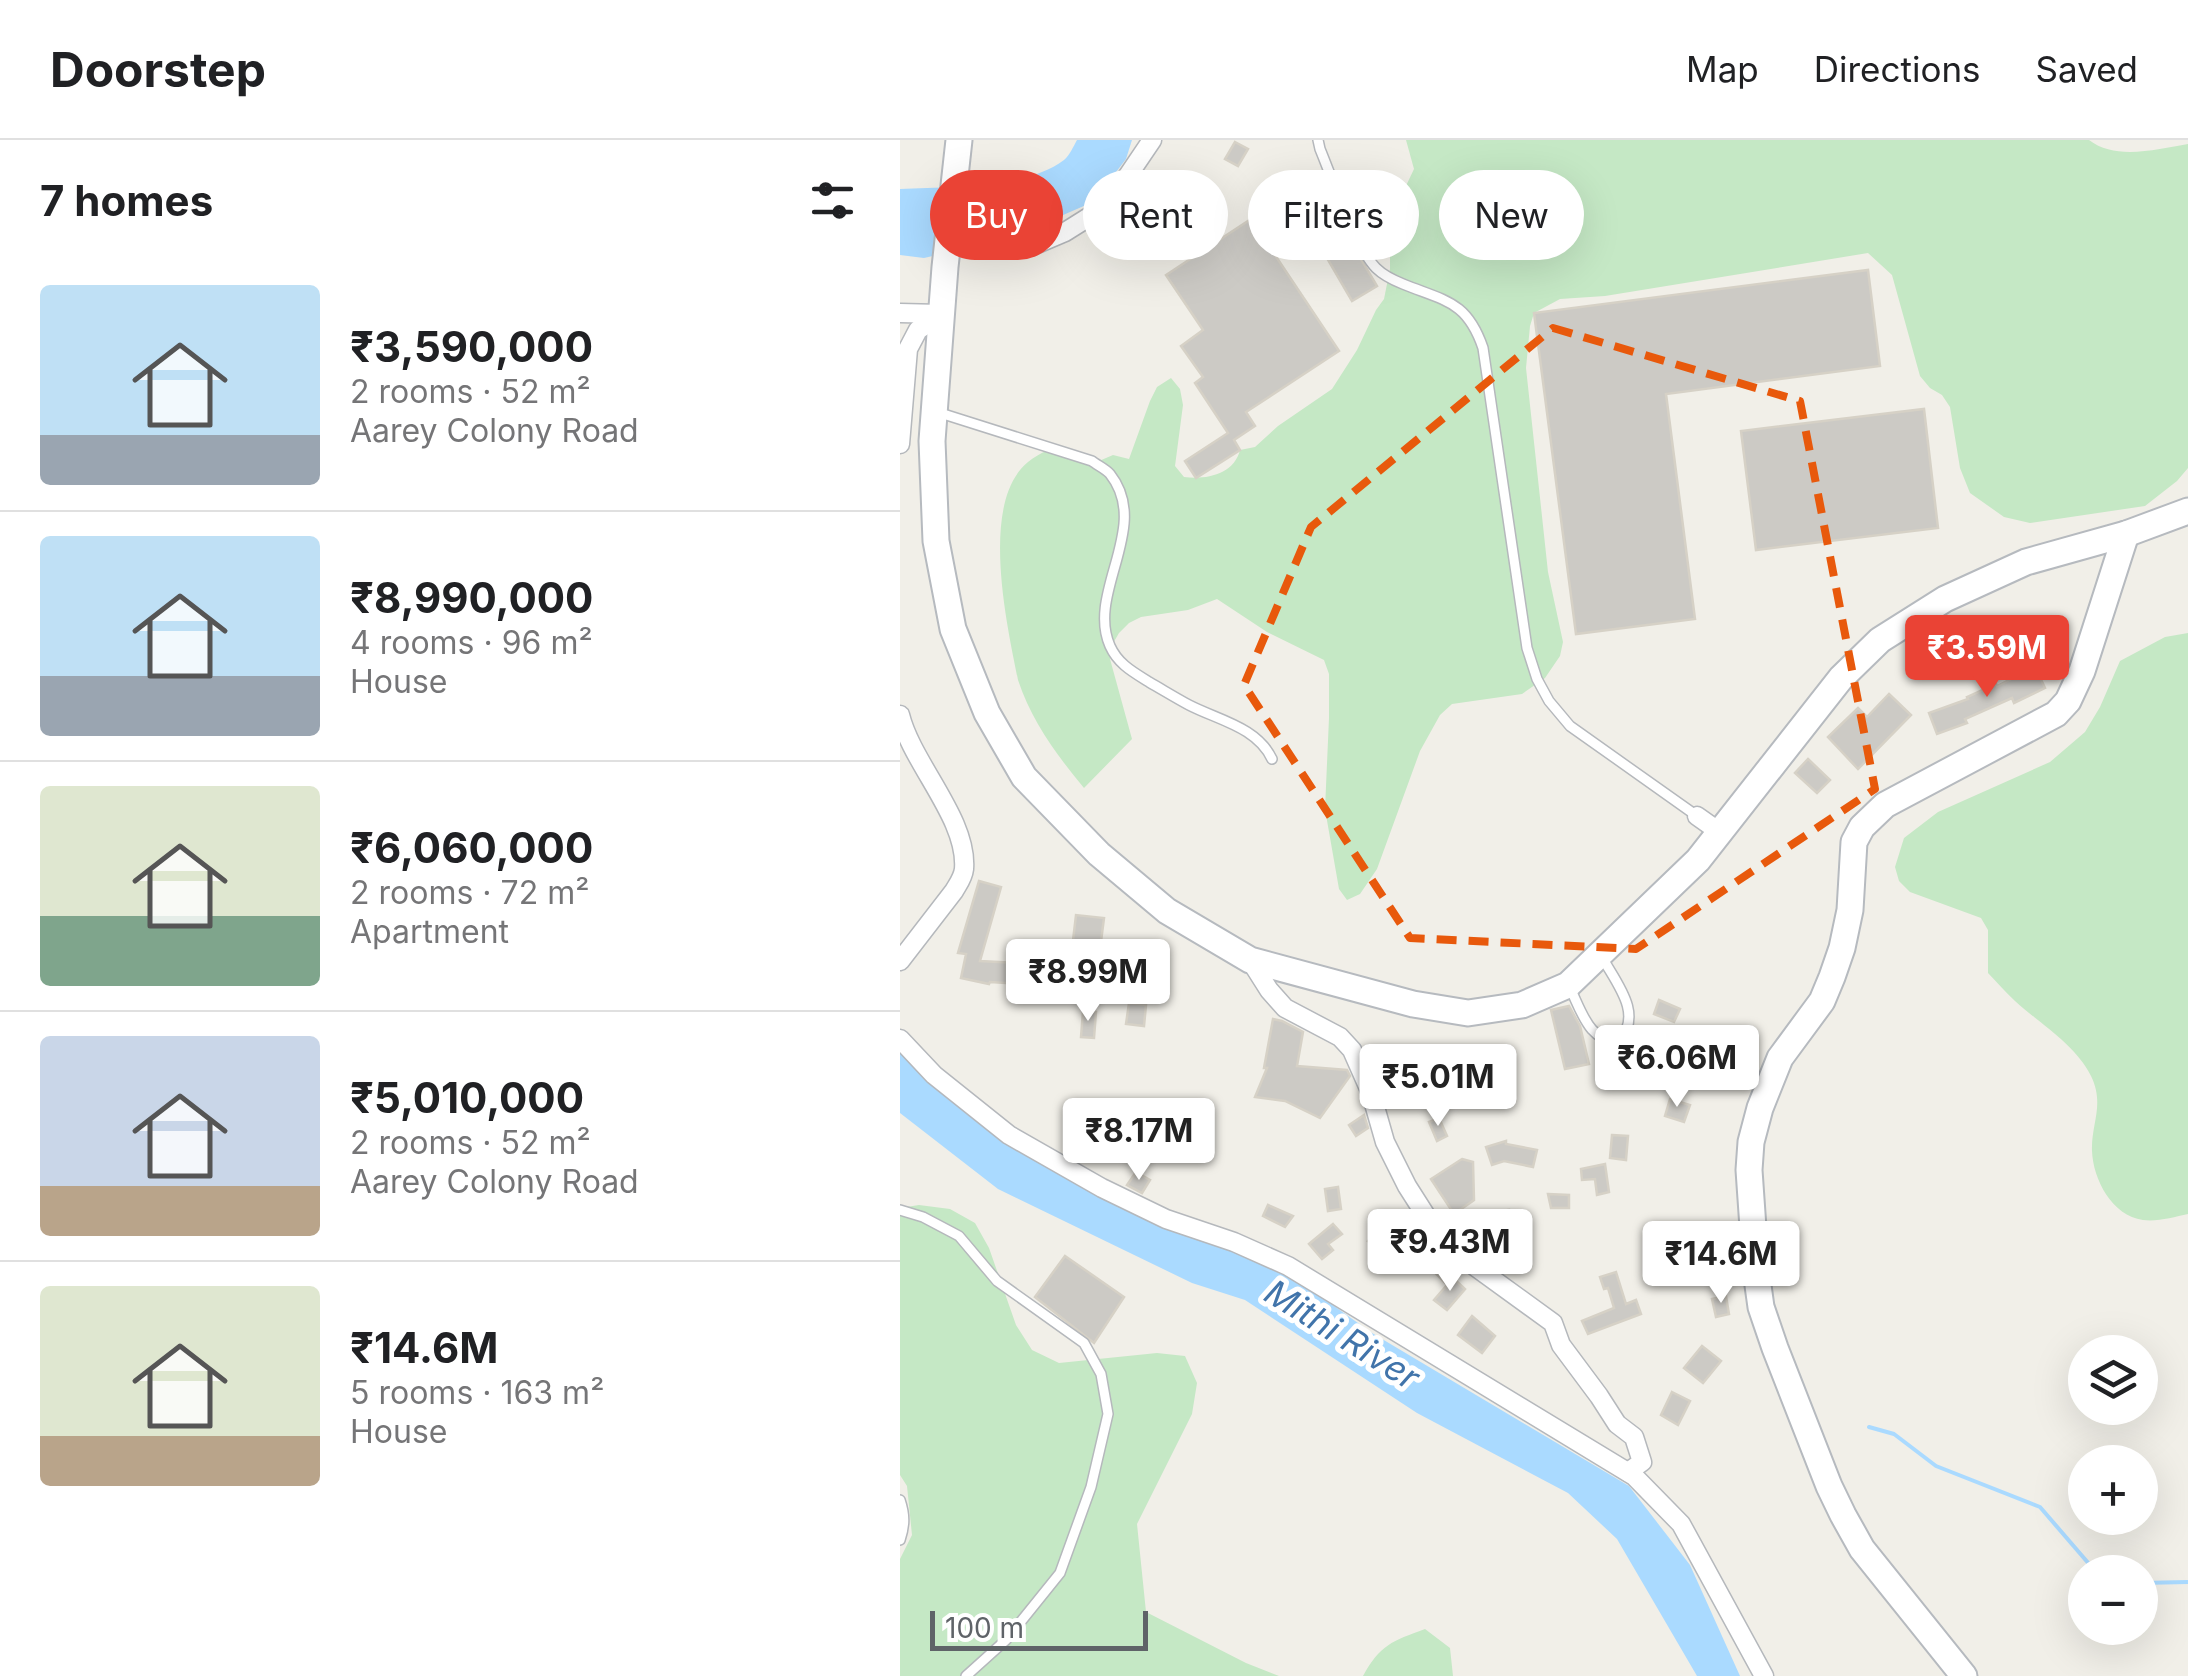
<!DOCTYPE html>
<meta charset="utf-8">
<style>
:root{--surface:#fff;--page:#f6f6f6;--text:#202124;--muted:#757577;--line:#e0e0e0;--accent:#ea4335}
body{margin:0;font-family:Inter,sans-serif;background:var(--page);color:var(--text);height:100vh;display:flex;flex-direction:column;font-size:38px;white-space:nowrap}
*{box-sizing:border-box;margin:0}
p{font-size:32px;color:var(--muted)}
.icon{flex:none;width:55px;height:55px;fill:none;stroke:currentColor;stroke-width:2;stroke-linecap:round;stroke-linejoin:round}
.map{position:relative;flex:1;overflow:hidden}
.side{display:flex;flex-direction:column;background:var(--surface);width:900px}
.side>*{flex:none}
.banner{position:absolute;left:30px;top:30px;width:950px;height:90px;display:flex;gap:20px}
.controls{position:absolute;left:1168px;top:1195px;display:grid;gap:20px}
.controls a{display:grid;place-items:center;width:90px;height:90px;border-radius:50%;background:var(--surface);box-shadow:0 10px 40px #0002;font-size:50px}
.scale{position:absolute;left:30px;bottom:25px;width:218px;box-sizing:border-box;padding-left:10px;border:5px solid #5f6368;border-top:0;font-size:28px;line-height:35px;white-space:nowrap;color:#5f6368;-webkit-text-stroke:8px #fff;paint-order:stroke}
.price{position:absolute;translate:-50% -85px;padding:0 22px;border-radius:10px;background:#fff;color:#222;font-size:32px;line-height:65px;filter:drop-shadow(0 2px 5px #0008)}
.price::after{content:'';position:absolute;left:50%;top:60px;width:30px;height:22px;margin-left:-15px;background:inherit;clip-path:polygon(0 0,100% 0,50% 100%)}
.price.on{background:var(--accent);color:#fff}
ul{padding:0;list-style:none}
li{display:flex;align-items:center;gap:30px;height:250px;padding:0 40px}
li+li{border-top:2px solid var(--line)}
li span{display:grid;place-items:center;flex:none;width:280px;height:200px;border-radius:10px;color:#555}
li>.icon{margin-inline-start:auto}
span .icon{width:120px;height:120px;fill:#fffc;stroke-width:1}
li b{font-size:42px}
h2{display:flex;justify-content:space-between;align-items:center;height:120px;padding:0 40px;font-size:42px}
.pill{padding:0 35px;border-radius:45px;background:var(--surface);box-shadow:0 10px 40px #0002;font-size:35px;line-height:90px}
.pill.on{background:var(--accent);color:#fff}
header{display:flex;align-items:center;gap:60px;box-sizing:border-box;height:140px;padding:0 50px;background:var(--surface);border-bottom:2px solid var(--line)}
header strong{font-size:48px}
nav{display:flex;gap:55px;margin-inline-start:auto;font-size:35px}
main{display:flex;flex:1;min-height:0}
.map>svg:first-child{display:block}
.green{fill:#c5e8c5}
.water{fill:#aadaff}
.lines{fill:none;stroke-linecap:round;stroke-linejoin:round}
.stream{stroke:#aadaff;stroke-width:4}
.building{fill:#cccac5;stroke:#d6d1c6;stroke-width:2.5}
.lane-casing{stroke:#b5b8bc;stroke-width:12}
.street-casing{stroke:#b5b8bc;stroke-width:21}
.secondary-casing{stroke:#b6babf;stroke-width:29}
.lane{stroke:#fff;stroke-width:9}
.street{stroke:#fff;stroke-width:18}
.secondary{stroke:#fff;stroke-width:25}
.marked{fill:none;stroke:#e8590c;stroke-width:8;stroke-dasharray:20 12;stroke-linejoin:round}
.labels{text-anchor:middle;stroke-width:10;stroke-linejoin:round;paint-order:stroke}
.water-label{font-size:35px;font-style:italic;fill:#4174aa;stroke:#fff}
</style>
<header>
<strong>Doorstep</strong>
<nav><a>Map</a><a>Directions</a><a>Saved</a></nav>
</header>
<main>
<section class="side">
<h2>7 homes<svg class="icon" aria-label="filters" viewBox="0 0 24 24"><path d="M4 7h16M4 17h16"/><circle cx="9" cy="7" r="2"/><circle cx="15" cy="17" r="2"/></svg></h2>
<ul>
<li><span style="background:linear-gradient(#bfe0f5 75%,#9aa5b1 0)"><svg class="icon" aria-label="home" viewBox="0 0 24 24"><path d="M3 11l9-7 9 7M6 9v11h12V9"/></svg></span><div><b>₹3,590,000</b><p>2 rooms · 52 m²</p><p>Aarey Colony Road</p></div></li>
<li><span style="background:linear-gradient(#bfe0f5 70%,#9aa5b1 0)"><svg class="icon" aria-label="home" viewBox="0 0 24 24"><path d="M3 11l9-7 9 7M6 9v11h12V9"/></svg></span><div><b>₹8,990,000</b><p>4 rooms · 96 m²</p><p>House</p></div></li>
<li><span style="background:linear-gradient(#dfe7d0 65%,#7fa58c 0)"><svg class="icon" aria-label="home" viewBox="0 0 24 24"><path d="M3 11l9-7 9 7M6 9v11h12V9"/></svg></span><div><b>₹6,060,000</b><p>2 rooms · 72 m²</p><p>Apartment</p></div></li>
<li><span style="background:linear-gradient(#c9d6e8 75%,#b9a48a 0)"><svg class="icon" aria-label="home" viewBox="0 0 24 24"><path d="M3 11l9-7 9 7M6 9v11h12V9"/></svg></span><div><b>₹5,010,000</b><p>2 rooms · 52 m²</p><p>Aarey Colony Road</p></div></li>
<li><span style="background:linear-gradient(#dfe7d0 75%,#b9a48a 0)"><svg class="icon" aria-label="home" viewBox="0 0 24 24"><path d="M3 11l9-7 9 7M6 9v11h12V9"/></svg></span><div><b>₹14.6M</b><p>5 rooms · 163 m²</p><p>House</p></div></li>
</ul>
</section>
<div class="map">
<svg width="1288" height="1536" viewBox="0 0 1288 1536">
<rect width="100%" height="100%" fill="#f1efe8"/>
<g class="green">
<path d="M506 0H1189C1216 21 1257 9 1288 4V328L1277 341 1245 366 1130 383 1104 377 1070 353 1060 328 1050 267 1042 255 1030 248 1020 236 992 135 968 113 705 156 660 159 634 173 630 186 626 228 648 432 663 502 660 516 645 538 622 554 552 564 540 575 520 611 477 729 460 754 447 760 439 749 425 669 429 578V534L424 520 367 492 317 459 288 470 241 477 229 483 219 493 212 505 210 519 232 599 184 648C156 614 132 582 118 540 107 485 79 362 128 322 156 300 170 307 199 321L213 315 229 319 250 261 257 247 271 238 280 249 283 265 275 326 284 337C307 340 334 334 340 310L355 307 378 286 432 249 457 210 476 170 484 159 490 129V98L495 69 514 29Z"/>
<path d="M1288 493V1074C1274 1077 1257 1082 1243 1080 1212 1076 1193 1039 1192 1011 1191 983 1205 965 1191 936 1176 905 1139 883 1115 861 1105 852 1097 842 1088 833V790L1081 778 1010 752 999 741 995 727 1004 698 1038 672 1150 622 1185 592 1200 567 1220 521 1265 497Z"/>
<path d="M19 1065 50 1069 75 1083 89 1108 116 1185 132 1210 159 1223 257 1213 285 1216 297 1243 292 1274 237 1384 246 1472 346 1523 379 1536H0V1419L12 1395 7 1346 0 1335V1068Z"/>
<path d="M525 1489 550 1508 553 1536H463C480 1505 492 1501 525 1489Z"/>
</g>
<g class="water">
<path d="M177 0H232L226 19 193 62 110 98 24 118 0 115V49C49 46 124 50 164 20 170 15 173 7 177 0Z"/>
<path d="M0 904 107 1004 385 1131 472 1193 729 1346 790 1425 840 1536H797L717 1399 668 1353 517 1273 345 1160 292 1143 98 1049 0 973Z"/>
</g>
<g class="lines">
<g class="stream">
<path d="M969 1287 994 1294 1036 1326 1140 1367 1196 1432"/>
<path d="M1240 1443 1288 1442"/>
</g>
</g>
<g class="building">
<path d="M335 2 348 9 338 26 325 19Z"/>
<path d="M416 35 430 62 428 64 477 146 452 161 413 94 392 48Z"/>
<path d="M351 79 439 211 346 272 355 286 334 300 340 310 296 338 285 321 328 293 295 243 303 237 281 206 303 190 266 135Z"/>
<path d="M968 130 980 226 766 254 795 479 676 494 634 173Z"/>
<path d="M1024 269 1038 388 856 410 841 291Z"/>
<path d="M1148 480 1167 487 1154 521 1135 514Z"/>
<path d="M1135 527 1145 548 1114 563 1112 558 1065 579 1067 583 1037 594 1029 573 1068 559 1067 557 1096 544 1097 546Z"/>
<path d="M989 554 1011 575 958 629 928 597 958 568 967 577Z"/>
<path d="M908 619 930 640 917 653 895 633Z"/>
<path d="M79 741 101 747 80 821 170 826 176 775 204 778 198 825H196L188 848 90 842 89 844 61 838 66 814 58 813Z"/>
<path d="M759 860 780 869 774 882 754 874Z"/>
<path d="M229 863 246 865 244 886 226 884Z"/>
<path d="M669 866 680 886 689 924 665 929 651 870Z"/>
<path d="M183 871 196 872 194 898 181 897Z"/>
<path d="M373 879 382 881 403 892 397 926 447 930 450 936 420 978 385 961 355 957 367 928H364Z"/>
<path d="M584 922 606 924 605 937 582 935Z"/>
<path d="M770 959 790 965 784 982 765 976Z"/>
<path d="M464 975 468 988 456 996 449 985Z"/>
<path d="M204 977 214 985 198 1008 188 1001Z"/>
<path d="M539 978 547 996 537 1001 529 982Z"/>
<path d="M712 995 728 996 726 1020 710 1018Z"/>
<path d="M606 1001V1004L637 1010 633 1027 604 1021 592 1025 586 1007Z"/>
<path d="M562 1019 573 1022 574 1060 554 1074 531 1039Z"/>
<path d="M705 1024 709 1052 697 1055 695 1039 682 1040 681 1029Z"/>
<path d="M236 1032 250 1040 242 1053 227 1045Z"/>
<path d="M438 1047 441 1069 428 1071 425 1049Z"/>
<path d="M648 1054 669 1055V1068H651Z"/>
<path d="M368 1065 393 1076 385 1087 363 1076Z"/>
<path d="M609 1070 610 1087 593 1090 591 1072Z"/>
<path d="M513 1079 557 1129 545 1143 496 1092Z"/>
<path d="M433 1084 442 1094 428 1104 433 1110 422 1119 409 1104Z"/>
<path d="M482 1086 490 1093 477 1108 468 1101Z"/>
<path d="M597 1108 610 1112 604 1132 593 1124Z"/>
<path d="M165 1116 224 1157 194 1203 135 1157Z"/>
<path d="M716 1132 726 1164 736 1160 741 1174 688 1194 682 1181 714 1168 708 1148 704 1149 700 1137Z"/>
<path d="M553 1138 565 1149 547 1170 534 1160Z"/>
<path d="M826 1156 829 1174 816 1177 812 1159Z"/>
<path d="M572 1176 595 1196 582 1213 558 1195Z"/>
<path d="M802 1206 821 1221 803 1243 784 1228Z"/>
<path d="M772 1252 790 1261 778 1285 761 1275Z"/>
</g>
<g class="lines">
<defs>
<g id="lane">
<path d="M418 0 420 9C432 38 456 108 476 128 484 136 493 140 503 144 545 161 567 161 583 208L627 508 637 539 649 561 670 586 797 676"/>
<path d="M37 272 192 321C197 325 206 329 210 334 252 387 186 452 210 506 218 524 233 532 249 542 263 550 276 558 289 565 318 580 357 587 372 619"/>
<path d="M670 848C681 870 690 905 720 900 743 873 716 843 702 817"/>
<path d="M0 1070 23 1077 59 1096 97 1141 184 1203 201 1234 208 1274 191 1347 160 1433 106 1500 66 1536"/>
<path d="M0 1360C5 1375 5 1385 0 1400"/>
</g>
<g id="street">
<path d="M132 106 165 92 208 65 252 0"/>
<path d="M0 173 41 174"/>
<path d="M0 304 8 209 18 190 41 174"/>
<path d="M0 575C12 624 68 679 64 729 63 738 58 744 54 751L0 821"/>
<path d="M797 676 821 693"/>
<path d="M350 820 369 850 385 868 440 897 452 910 471 953 485 1002 507 1046 528 1079 562 1117 653 1183 661 1205 699 1256 717 1284 734 1297 742 1322 728 1332"/>
<path d="M0 899 34 935 109 995 202 1048 266 1079 334 1102 388 1126 734 1336 781 1384 864 1536"/>
</g>
<g id="secondary">
<path d="M59 0 45 127 32 301 36 401 53 489 87 573 124 637 199 714 267 771 350 820 513 864 568 873 622 865 668 845 798 720 941 538 980 500 1045 459 1126 422 1226 394 1288 371"/>
<path d="M1064 1536 962 1409 943 1375 929 1346 875 1208 861 1167 856 1131 849 1030 851 1002 860 968 880 918 922 861 932 837 942 808 950 770 954 702 962 687 985 665 1156 574 1168 561 1182 531 1226 394"/>
</g>
</defs>
<use href="#lane" class="lane-casing"/>
<use href="#street" class="street-casing"/>
<use href="#secondary" class="secondary-casing"/>
<use href="#lane" class="lane"/>
<use href="#street" class="street"/>
<use href="#secondary" class="secondary"/>
</g>
<path class="marked" d="M653 188 900 261 975 649 736 809 510 798 344 545 411 387Z"/>
<g class="labels">
<g class="water-label">
<text transform="translate(442 1195) rotate(32)" y="12">Mithi River</text>
</g>
</g>
</svg>
<div class="controls">
<a><svg class="icon" aria-label="layers" viewBox="0 0 24 24"><path d="M12 4l9 5-9 5-9-5zM3 14l9 5 9-5"/></svg></a>
<a>+</a>
<a>−</a>
</div>
<div class="scale">100 m</div>
<b class="price on" style="left:1087px;top:560px">₹3.59M</b>
<b class="price" style="left:188px;top:884px">₹8.99M</b>
<b class="price" style="left:777px;top:970px">₹6.06M</b>
<b class="price" style="left:538px;top:989px">₹5.01M</b>
<b class="price" style="left:239px;top:1043px">₹8.17M</b>
<b class="price" style="left:550px;top:1154px">₹9.43M</b>
<b class="price" style="left:821px;top:1166px">₹14.6M</b>
<div class="banner">
<a class="pill on">Buy</a>
<a class="pill">Rent</a>
<a class="pill">Filters</a>
<a class="pill">New</a>
</div>
</div>
</main>
